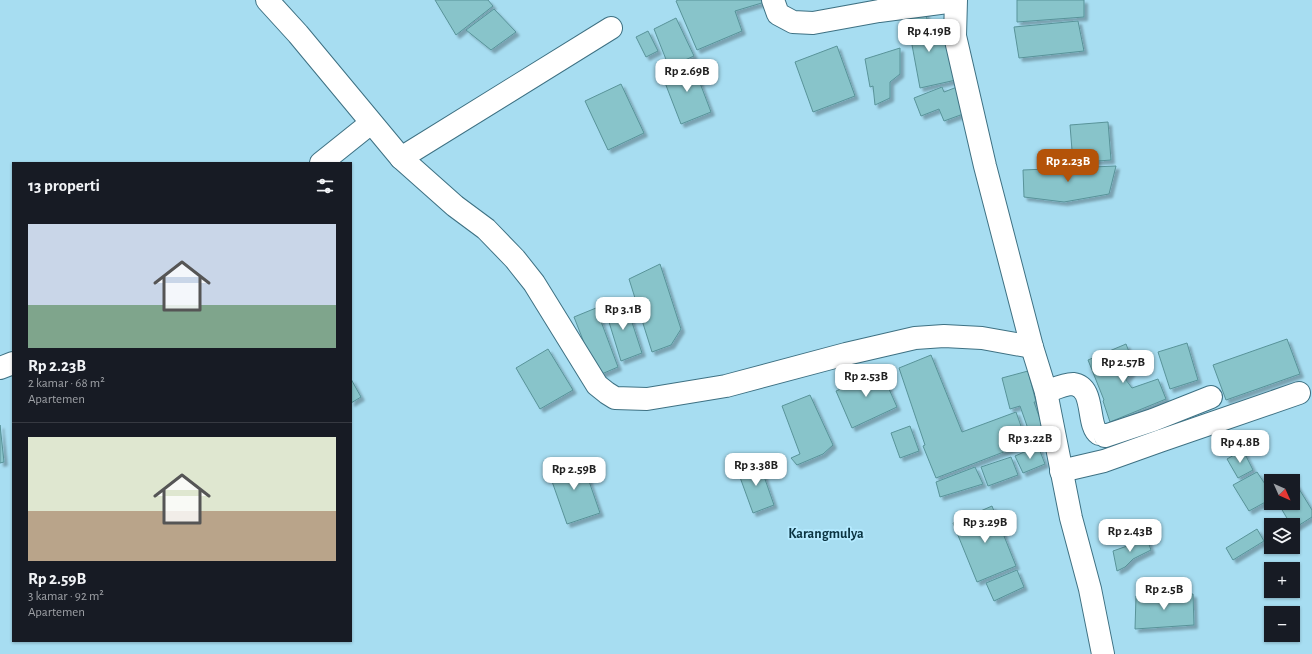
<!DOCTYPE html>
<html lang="id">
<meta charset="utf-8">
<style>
:root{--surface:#171b24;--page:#242831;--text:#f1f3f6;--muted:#9ea1a6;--line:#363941;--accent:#b45309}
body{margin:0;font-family:"Alegreya Sans",sans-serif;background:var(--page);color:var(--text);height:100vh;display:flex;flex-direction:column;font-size:15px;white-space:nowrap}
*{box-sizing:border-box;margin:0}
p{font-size:13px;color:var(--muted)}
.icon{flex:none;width:22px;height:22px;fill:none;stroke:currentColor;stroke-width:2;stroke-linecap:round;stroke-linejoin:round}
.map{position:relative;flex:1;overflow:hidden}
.sheet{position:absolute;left:12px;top:162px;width:340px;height:480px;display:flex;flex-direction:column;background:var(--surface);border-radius:0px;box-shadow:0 1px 3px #0004}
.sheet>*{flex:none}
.needle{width:26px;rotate:135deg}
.tools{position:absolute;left:1264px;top:474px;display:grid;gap:8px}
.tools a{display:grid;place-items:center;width:36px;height:36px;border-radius:0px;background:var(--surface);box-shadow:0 1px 3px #0004;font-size:20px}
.price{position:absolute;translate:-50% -34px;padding:0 9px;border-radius:8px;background:#fff;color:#222;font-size:13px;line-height:26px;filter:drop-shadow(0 1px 2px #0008)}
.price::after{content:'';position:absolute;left:50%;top:24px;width:12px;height:9px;margin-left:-6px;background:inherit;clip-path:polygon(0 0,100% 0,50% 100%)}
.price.current{background:var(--accent);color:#fff}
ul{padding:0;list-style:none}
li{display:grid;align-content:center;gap:8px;height:212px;padding:0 16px}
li+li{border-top:1px solid var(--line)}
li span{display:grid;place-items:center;height:124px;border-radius:0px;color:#555}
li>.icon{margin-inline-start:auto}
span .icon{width:72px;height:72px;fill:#fffc;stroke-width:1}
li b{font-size:17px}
h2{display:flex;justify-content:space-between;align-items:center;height:48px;padding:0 16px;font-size:17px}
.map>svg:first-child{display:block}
.building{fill:#88c4ca;stroke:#589399;filter:url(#shadow)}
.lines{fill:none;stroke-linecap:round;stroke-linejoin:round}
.minor-casing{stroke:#3e7183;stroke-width:24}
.minor{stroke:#fff;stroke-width:22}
.labels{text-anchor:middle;stroke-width:3.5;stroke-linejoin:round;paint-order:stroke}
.quarter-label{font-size:14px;font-weight:bold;fill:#0a3341;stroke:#b4eaff}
</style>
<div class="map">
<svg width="1312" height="654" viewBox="0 0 1312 654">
<defs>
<filter id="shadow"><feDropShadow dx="3.5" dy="3.5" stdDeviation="1" flood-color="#0004"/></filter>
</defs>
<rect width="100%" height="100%" fill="#a7ddf1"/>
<g class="building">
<path d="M435 0H488L493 6 456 35Z"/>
<path d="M678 0H765V2L735 11 742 31 697 50 676 1Z"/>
<path d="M1017 0H1084V17L1017 22Z"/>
<path d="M494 9 516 32 491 50 466 30Z"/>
<path d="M925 12 933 40 947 38 956 80 920 88 912 45 904 18Z"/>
<path d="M676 18 694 56 669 67 654 29Z"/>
<path d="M1078 21 1084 51 1019 58 1014 27Z"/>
<path d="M648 31 658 51 646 57 636 37Z"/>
<path d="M837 46 855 96 813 112 795 62Z"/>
<path d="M900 48V74L890 82V98L875 105 873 86 870 87 865 59Z"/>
<path d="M692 62 711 112 681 124 662 75Z"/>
<path d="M621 84 644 133 608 150 585 101Z"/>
<path d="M942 87 944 92 957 87 966 113 944 121 939 109 921 116 914 98Z"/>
<path d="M1108 122 1111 160 1073 163 1070 125Z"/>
<path d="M1116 166 1109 194 1064 202 1024 197 1023 170Z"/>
<path d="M660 264 681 329 671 345 652 352 629 279Z"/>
<path d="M625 301 642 353 621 361 605 309Z"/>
<path d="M596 308 618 367 597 376 574 317Z"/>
<path d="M1287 339 1300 374 1226 400 1213 365Z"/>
<path d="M1187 343 1198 380 1170 389 1158 352Z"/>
<path d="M1126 344 1135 367 1126 380 1132 388 1158 379 1166 399 1110 422 1103 401 1104 400 1088 360Z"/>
<path d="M548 349 573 390 540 409 516 368Z"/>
<path d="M931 355 962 432 1016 412 1027 443 936 478 923 446 925 445 899 368Z"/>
<path d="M881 371 897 407 852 428 836 391 850 385 848 379 863 372 866 378Z"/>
<path d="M1028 371 1036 402H1034L1047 439 1033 443 1020 406 1010 409 1002 378Z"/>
<path d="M351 379 361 397 351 403Z"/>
<path d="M810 395 833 445 823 454 797 465 791 458 800 454 782 406Z"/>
<path d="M0 425 4 462 0 463Z"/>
<path d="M910 426 919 451 900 458 891 433Z"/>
<path d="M1038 446 1045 464 1023 473 1015 456Z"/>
<path d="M1243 450 1253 470 1238 478 1227 459Z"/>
<path d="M1011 457 1018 475 988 486 981 467Z"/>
<path d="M581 458 600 513 567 524 548 470Z"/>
<path d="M759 462 774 505 753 513 737 469Z"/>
<path d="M975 467 983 484 940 497 936 482Z"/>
<path d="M1257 472 1271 493V499L1249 511 1233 485Z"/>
<path d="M1296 484 1312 510V517L1293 529V525H1291L1278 503H1293V486Z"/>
<path d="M992 506 1016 566 977 582 953 523Z"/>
<path d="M1257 529 1264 541 1233 560 1226 548Z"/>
<path d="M1147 539 1151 550 1133 559 1125 567 1117 571 1113 551Z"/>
<path d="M1017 570 1024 587 994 601 986 583Z"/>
<path d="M1193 594 1194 625 1135 629 1136 596Z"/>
</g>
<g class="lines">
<defs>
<g id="minor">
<path d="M267 0 298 34 401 158 455 206 486 229 515 259 534 283 597 385 607 393 615 398 647 399 726 386 846 354 915 338 944 336 982 338 1032 347"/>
<path d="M773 0 778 14 793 22 813 23 879 11 955 1"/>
<path d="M956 0 955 36 985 166 1032 347 1046 392 1071 518 1090 589 1103 654"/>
<path d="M401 158 611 28"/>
<path d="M321 163 371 123"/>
<path d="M0 368 13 363"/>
<path d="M1046 392C1054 389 1064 384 1073 384 1096 387 1086 425 1099 434 1100 434 1105 435 1105 436L1153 420 1211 397"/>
<path d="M1061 471 1104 461 1160 441 1299 393"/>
</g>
</defs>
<use href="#minor" class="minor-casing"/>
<use href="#minor" class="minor"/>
</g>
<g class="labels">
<g class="quarter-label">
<text x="826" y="538">Karangmulya</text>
</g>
</g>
</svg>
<div class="tools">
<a><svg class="needle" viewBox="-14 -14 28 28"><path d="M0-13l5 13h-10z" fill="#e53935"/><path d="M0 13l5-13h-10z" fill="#9ea1a6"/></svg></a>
<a><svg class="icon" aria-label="layers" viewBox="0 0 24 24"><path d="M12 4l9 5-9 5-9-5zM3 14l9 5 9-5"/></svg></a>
<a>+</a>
<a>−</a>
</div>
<b class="price" style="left:929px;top:53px">Rp 4.19B</b>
<b class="price" style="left:687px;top:93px">Rp 2.69B</b>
<b class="price current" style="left:1068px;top:183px">Rp 2.23B</b>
<b class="price" style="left:623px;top:331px">Rp 3.1B</b>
<b class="price" style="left:1123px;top:384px">Rp 2.57B</b>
<b class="price" style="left:866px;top:398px">Rp 2.53B</b>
<b class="price" style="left:1030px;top:460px">Rp 3.22B</b>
<b class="price" style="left:1240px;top:464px">Rp 4.8B</b>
<b class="price" style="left:756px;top:487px">Rp 3.38B</b>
<b class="price" style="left:574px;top:491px">Rp 2.59B</b>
<b class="price" style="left:985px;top:544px">Rp 3.29B</b>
<b class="price" style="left:1130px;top:553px">Rp 2.43B</b>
<b class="price" style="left:1164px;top:611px">Rp 2.5B</b>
<section class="sheet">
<h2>13 properti<svg class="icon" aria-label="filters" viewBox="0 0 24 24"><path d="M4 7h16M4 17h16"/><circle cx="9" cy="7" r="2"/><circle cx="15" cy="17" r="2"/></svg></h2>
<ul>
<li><span style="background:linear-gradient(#c9d6e8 65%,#7fa58c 0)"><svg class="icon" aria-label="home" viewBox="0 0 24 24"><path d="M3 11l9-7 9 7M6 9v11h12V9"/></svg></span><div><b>Rp 2.23B</b><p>2 kamar · 68 m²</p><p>Apartemen</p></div></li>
<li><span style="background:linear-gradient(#dfe7d0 60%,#b9a48a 0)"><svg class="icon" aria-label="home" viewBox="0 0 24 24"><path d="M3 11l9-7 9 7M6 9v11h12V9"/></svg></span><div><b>Rp 2.59B</b><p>3 kamar · 92 m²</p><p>Apartemen</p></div></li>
</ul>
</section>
</div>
